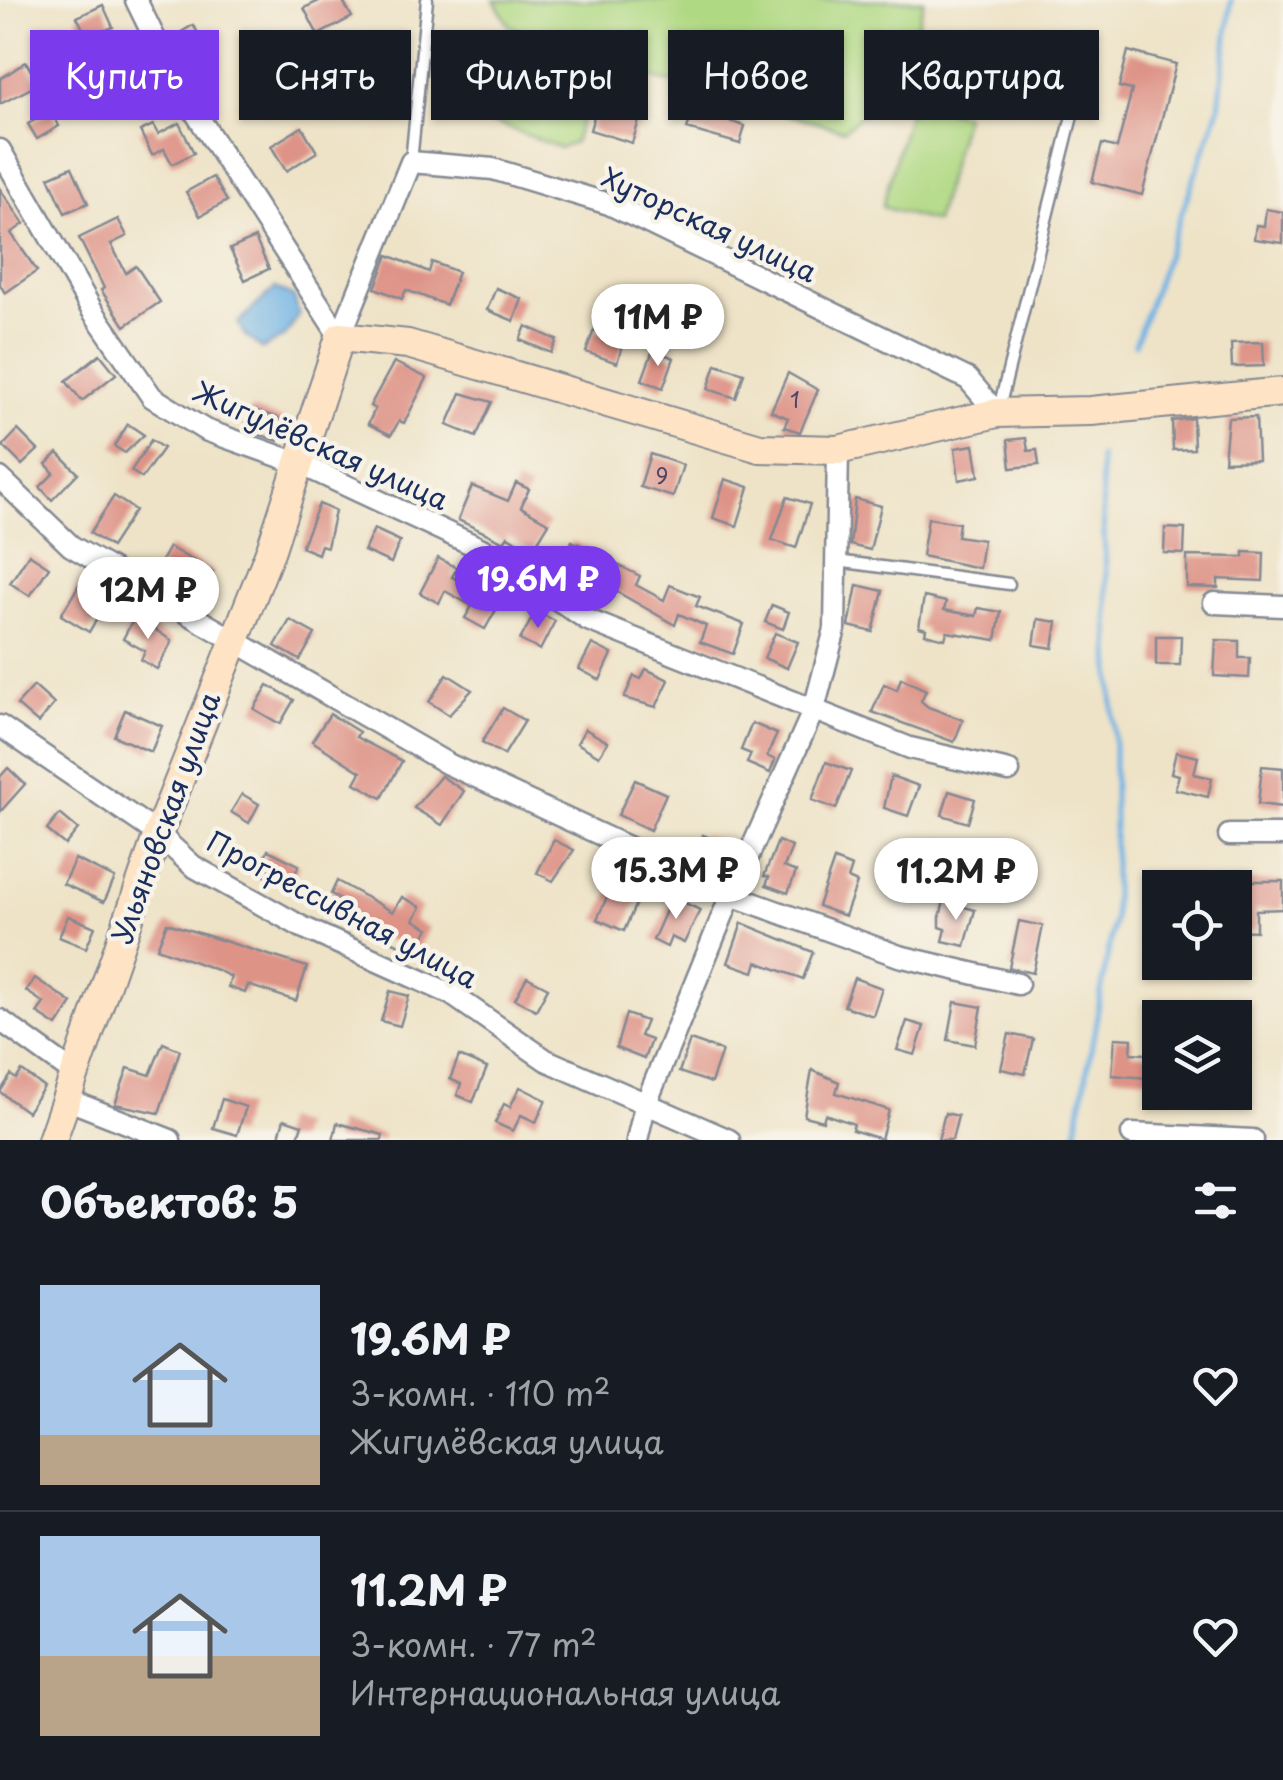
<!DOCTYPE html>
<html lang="ru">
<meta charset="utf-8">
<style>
:root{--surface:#171b24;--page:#242831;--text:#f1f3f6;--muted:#9ea1a6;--line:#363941;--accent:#7c3aed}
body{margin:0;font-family:"Playpen Sans",sans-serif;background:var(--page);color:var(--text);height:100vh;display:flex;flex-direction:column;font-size:38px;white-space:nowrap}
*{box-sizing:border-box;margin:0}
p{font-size:32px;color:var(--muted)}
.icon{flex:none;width:55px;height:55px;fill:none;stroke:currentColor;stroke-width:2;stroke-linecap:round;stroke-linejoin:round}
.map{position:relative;height:1140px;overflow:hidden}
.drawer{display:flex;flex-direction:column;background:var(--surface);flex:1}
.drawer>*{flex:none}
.banner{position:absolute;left:30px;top:30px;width:1225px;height:90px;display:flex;gap:20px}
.fabs{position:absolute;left:1142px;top:870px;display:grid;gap:20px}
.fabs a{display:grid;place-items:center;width:110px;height:110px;border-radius:0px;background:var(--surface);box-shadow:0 2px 8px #0004;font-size:50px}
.price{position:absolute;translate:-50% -85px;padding:0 22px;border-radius:35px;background:#fff;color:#222;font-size:32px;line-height:65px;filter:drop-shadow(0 2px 5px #0008)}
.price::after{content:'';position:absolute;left:50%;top:60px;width:30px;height:22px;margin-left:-15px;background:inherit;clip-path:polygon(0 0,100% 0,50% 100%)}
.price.on{background:var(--accent);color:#fff}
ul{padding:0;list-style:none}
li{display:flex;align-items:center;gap:30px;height:250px;padding:0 40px}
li+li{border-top:2px solid var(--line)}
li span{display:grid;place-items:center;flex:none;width:280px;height:200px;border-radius:0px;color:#555}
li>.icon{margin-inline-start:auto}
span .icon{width:120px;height:120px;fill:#fffc;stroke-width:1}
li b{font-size:42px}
h2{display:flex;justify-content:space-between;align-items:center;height:120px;padding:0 40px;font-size:42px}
.tag{padding:0 35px;border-radius:0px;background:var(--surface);box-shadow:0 2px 8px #0004;font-size:35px;line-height:90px}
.tag.on{background:var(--accent);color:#fff}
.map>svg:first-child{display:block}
.green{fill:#b0d983;stroke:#668470;stroke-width:2.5}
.water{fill:#6eb2e4;stroke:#4470a1;stroke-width:2.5}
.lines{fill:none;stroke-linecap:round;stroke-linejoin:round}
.stream{stroke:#6eb2e4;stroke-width:5}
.building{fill:#de9387}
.lane-casing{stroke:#848992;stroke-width:15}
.street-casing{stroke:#848992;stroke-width:25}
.secondary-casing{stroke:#848992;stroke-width:32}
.lane{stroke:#fff;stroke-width:10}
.street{stroke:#fff;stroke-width:20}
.secondary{stroke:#fee4c5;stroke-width:28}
.labels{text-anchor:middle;stroke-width:9;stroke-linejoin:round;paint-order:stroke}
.number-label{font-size:22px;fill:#4c4868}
.street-label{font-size:28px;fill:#1b2f5e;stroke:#f7f3e8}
</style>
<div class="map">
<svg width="1283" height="1140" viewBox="0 0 1283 1140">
<rect width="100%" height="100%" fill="#f7f3e8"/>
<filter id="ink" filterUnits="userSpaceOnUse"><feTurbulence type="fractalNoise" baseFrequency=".01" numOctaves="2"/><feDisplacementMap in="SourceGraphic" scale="20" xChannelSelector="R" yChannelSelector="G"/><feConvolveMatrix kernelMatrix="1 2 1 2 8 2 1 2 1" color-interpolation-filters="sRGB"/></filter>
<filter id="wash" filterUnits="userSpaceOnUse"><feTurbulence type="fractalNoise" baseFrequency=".0048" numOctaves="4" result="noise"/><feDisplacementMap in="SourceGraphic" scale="40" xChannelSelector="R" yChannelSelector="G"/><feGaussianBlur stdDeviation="2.25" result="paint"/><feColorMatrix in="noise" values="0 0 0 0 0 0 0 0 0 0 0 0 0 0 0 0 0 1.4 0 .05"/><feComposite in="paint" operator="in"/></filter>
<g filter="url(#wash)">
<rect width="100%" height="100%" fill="#eee3c7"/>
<g class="green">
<path d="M494 0H924L904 80 844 130 559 52 509 25Z"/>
<path d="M474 37 587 79 592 88 574 143 560 148 446 104 443 91 457 43Z"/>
<path d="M912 100 965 115 935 222 882 207Z"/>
</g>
<path class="water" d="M275 288 294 297 299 315 286 335 263 349 245 336 238 323Z"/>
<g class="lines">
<g class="stream">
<path d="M1135 344 1219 108 1231 0"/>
<path d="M1075 1140 1114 919V727L1100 457"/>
</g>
</g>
<g id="blocks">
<g class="building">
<path d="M321 0H342L352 17 318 35 304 8Z"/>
<path d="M103 5 113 27 88 38 77 17Z"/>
<path d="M193 25 210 52 192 63 175 36Z"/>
<path d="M359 45 374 70 332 90 319 67Z"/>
<path d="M1128 51 1176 64 1142 195 1092 182 1102 144 1117 148 1132 90 1119 87Z"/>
<path d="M26 62 39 84 0 104V79Z"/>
<path d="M605 79 648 92 632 143 590 130Z"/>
<path d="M693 110 745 126 740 144 687 129Z"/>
<path d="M51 111 59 126 37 139 28 124Z"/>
<path d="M179 123 194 153 172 164 164 149 152 155 140 131 153 125 158 134Z"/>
<path d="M302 127 317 152 286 171 271 146Z"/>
<path d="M72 167 88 203 65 213 49 177Z"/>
<path d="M213 177 227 201 200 216 186 192Z"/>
<path d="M0 189 24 224 11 233 37 271 5 293 0 285Z"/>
<path d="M1266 209 1283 212V243L1254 239 1256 225 1264 226Z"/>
<path d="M118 219 127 236 111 244 126 273 136 266 160 302 125 326 101 290 104 288 79 238Z"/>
<path d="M255 238 269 269 245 280 230 249Z"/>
<path d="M388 255 429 272 432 262 458 272 446 305 406 290 402 299 375 288Z"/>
<path d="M496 288 522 299 514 321 487 310Z"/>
<path d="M526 326 557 340 551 353 520 340Z"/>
<path d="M594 330 624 340 617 363 586 352Z"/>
<path d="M1263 342 1264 366 1232 367 1231 343Z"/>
<path d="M653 350 674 358 663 388 642 380Z"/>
<path d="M100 354 116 374 82 401 66 381Z"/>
<path d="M394 362 427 378 404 423 399 421 391 435 368 424 375 409 370 406Z"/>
<path d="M716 364 744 373 736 398 708 389Z"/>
<path d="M788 373 818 390 800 432 784 427 788 418 771 411Z"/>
<path d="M461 393 492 402 476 437 447 425Z"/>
<path d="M251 409 285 420 278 441 244 429Z"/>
<path d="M1256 417 1258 460 1224 461 1228 418Z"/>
<path d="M1193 418 1194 449 1173 450 1172 421Z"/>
<path d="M128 424 144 435 125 453 114 446Z"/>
<path d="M18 430 38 450 22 465 3 446Z"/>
<path d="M1026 438 1028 451 1037 450 1039 465 1011 468 1008 440Z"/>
<path d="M151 440 163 448 142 478 131 471Z"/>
<path d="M974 445 979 476 959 480 955 448Z"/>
<path d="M58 453 78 473 52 500 40 487 54 473 46 464Z"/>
<path d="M650 454 683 465 673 497 640 487Z"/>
<path d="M725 479 749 487 737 526 713 518Z"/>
<path d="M516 483 529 489 521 507 549 523 532 551 508 536 504 542 458 520 472 486 508 501Z"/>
<path d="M114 496 135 510 111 547 90 533Z"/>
<path d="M787 497 810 504 796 548 772 540Z"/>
<path d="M855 499 881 506 870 550 850 545Z"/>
<path d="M319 504 335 511 327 547 321 545 318 554 301 547Z"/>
<path d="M928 518 959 523 957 536 983 540 979 568 922 556Z"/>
<path d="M1165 528 1185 529 1184 554 1164 553Z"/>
<path d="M374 529 400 541 391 563 364 551Z"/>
<path d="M572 541 591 550 578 576 560 567Z"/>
<path d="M169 547 213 572 200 595 162 573 164 569 158 566Z"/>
<path d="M1244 552 1264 553 1263 581 1218 579V588L1187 587V556L1244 557Z"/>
<path d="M29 554 49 567 30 596 10 583Z"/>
<path d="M438 558 457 568 452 577 480 592 486 583 505 594 485 629 465 618 472 606 445 591 439 603 420 593Z"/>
<path d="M618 565 640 576 636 585 664 600 670 585 700 597 696 606 744 624 733 654 700 642 706 626 679 614 675 625 607 586Z"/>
<path d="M80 583 108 600 89 632 61 615Z"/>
<path d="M857 585 883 591 873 632 849 626Z"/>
<path d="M924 597 946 602 944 610 976 616 978 608 1001 612 996 640 947 632 945 639 925 634 926 629 919 627Z"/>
<path d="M772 605 789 612 783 629 765 622Z"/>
<path d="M536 611 555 621 540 650 520 640Z"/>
<path d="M135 616 172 641 157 669 141 660 145 651 123 639Z"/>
<path d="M1038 619 1057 622 1053 648 1034 645Z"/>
<path d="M290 620 315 634 300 660 275 646Z"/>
<path d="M775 633 798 642 787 668 764 658Z"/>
<path d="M1156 636H1181L1180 665H1156Z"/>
<path d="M1216 640 1239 641V658H1250L1249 678 1214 676Z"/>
<path d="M592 644 612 654 600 680 579 669Z"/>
<path d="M646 669 669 680 656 707 624 698 634 676 641 679Z"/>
<path d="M447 674 472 690 449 715 429 702Z"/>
<path d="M901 678 926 690 921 701 928 707 963 720 954 742 872 712 884 684 897 690Z"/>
<path d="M268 685 294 700 280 724 254 709Z"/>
<path d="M34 686 54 704 38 723 17 705Z"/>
<path d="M503 708 525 721 504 755 482 742Z"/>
<path d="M125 710 162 726 151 752 114 736Z"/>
<path d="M330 714 359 732 356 737 402 761 382 798 355 783 361 772 312 741Z"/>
<path d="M752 723 777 734 767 756 775 760 770 773 747 763 751 754 741 750Z"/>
<path d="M585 729 608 742 599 756 577 743Z"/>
<path d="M1176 752 1198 757 1194 774 1212 778 1208 797 1175 789 1179 775 1171 773Z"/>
<path d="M826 762 851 771 836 809 812 800Z"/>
<path d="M1262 766 1283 768V807L1258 804Z"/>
<path d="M8 768 25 784 0 812V777Z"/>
<path d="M441 776 464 791 442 825 414 808Z"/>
<path d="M891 776 919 786 908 816 884 808Z"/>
<path d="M635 780 666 794 650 830 618 815Z"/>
<path d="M949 791 975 799 968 823 942 815Z"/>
<path d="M242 794 259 804 249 823 231 812Z"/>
<path d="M60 814 78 829 65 845 47 830Z"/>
<path d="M703 835 727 845 716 872 693 862Z"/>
<path d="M554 840 574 850 553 881 537 873Z"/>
<path d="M778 841 792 847 784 867 796 872 788 893 766 885 769 877 764 876Z"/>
<path d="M268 850 299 865 289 887 257 872Z"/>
<path d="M75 859 115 878 104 902 63 884Z"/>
<path d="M834 860 852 867 848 879 857 883 845 916 818 906Z"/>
<path d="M337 881 393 912 402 897 421 907 414 920 429 928 416 953 331 912 339 898 331 894Z"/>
<path d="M1235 881H1283V909L1256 910V931L1235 930Z"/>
<path d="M614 882 640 894 624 931 597 919Z"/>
<path d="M672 897 700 910 684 943 671 937 667 947 653 940Z"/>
<path d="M944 901 975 910 965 946 943 941 946 929 940 927V917Z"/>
<path d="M68 916 95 927 86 948 59 937Z"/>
<path d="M1019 921 1043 926 1033 973 1009 968Z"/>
<path d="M167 923 307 967 296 1001 248 985 245 993 228 987 231 977 217 970 157 948Z"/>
<path d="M742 923 813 952 803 979 757 962 754 972 728 963Z"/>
<path d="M527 977 548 988 536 1010 515 999Z"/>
<path d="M35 978 72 1003 57 1026 37 1013 44 1003 26 991Z"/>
<path d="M854 978 882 988 873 1016 844 1006Z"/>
<path d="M390 991 409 996 400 1026 381 1021Z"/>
<path d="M955 1002 982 1007 975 1045 948 1040Z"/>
<path d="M626 1014 646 1021 640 1036 651 1040 644 1059 616 1048Z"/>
<path d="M907 1021 924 1026 915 1055 897 1050Z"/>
<path d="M1009 1034 1033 1039 1025 1074 1001 1069Z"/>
<path d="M1115 1038 1132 1039 1131 1053 1160 1055V1079L1112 1075Z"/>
<path d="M690 1040 722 1051 711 1083 679 1072Z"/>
<path d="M163 1043 180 1050 159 1113 115 1104 128 1068 150 1075Z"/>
<path d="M459 1056 487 1068 473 1102 457 1095 461 1084 450 1079Z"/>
<path d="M812 1070 839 1082 836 1093 889 1110 881 1139 852 1130 854 1124 825 1114 823 1121 804 1116Z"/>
<path d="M22 1071 44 1087 27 1112 0 1092 11 1075 16 1079Z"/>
<path d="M520 1087 546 1100 536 1122 521 1115 513 1131 495 1123 504 1104 510 1107Z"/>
<path d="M222 1099 246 1107 237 1135 213 1128Z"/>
<path d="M945 1113 958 1116 952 1140H938Z"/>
<path d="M284 1119 302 1125 297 1140H278Z"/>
<path d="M337 1123 383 1135 382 1140H333Z"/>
</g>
</g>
</g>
<g filter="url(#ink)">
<use href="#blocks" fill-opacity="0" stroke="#848992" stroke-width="2.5"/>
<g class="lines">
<defs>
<g id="lane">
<path d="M411 162 427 0"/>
<path d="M998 412 1073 112"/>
<path d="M837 561 1009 584"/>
</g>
<g id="street">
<path d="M136 0 177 84 340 337"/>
<path d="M0 150 92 310 152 397 205 430 298 463 482 549 588 620 910 748 1009 771"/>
<path d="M340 337 411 162 493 169 609 204 968 379 997 413"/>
<path d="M0 478 71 546 448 764 731 895 899 956 1018 984"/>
<path d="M1214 603 1283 606"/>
<path d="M0 726 158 834 193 866 302 927 451 994 546 1060 729 1140"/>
<path d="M1229 835H1283"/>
<path d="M0 1020 75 1074"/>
<path d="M66 1099 170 1140"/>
<path d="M1132 1134 1253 1140"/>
<path d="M637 1140 645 1106 731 895 814 709 835 629 838 450"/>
</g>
<path id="secondary" d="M52 1140 158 834 271 549 340 337 408 344 760 448 838 450 997 413 1091 411 1283 392"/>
</defs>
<use href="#lane" class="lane-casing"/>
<use href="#street" class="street-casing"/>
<use href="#secondary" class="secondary-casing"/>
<use href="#lane" class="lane"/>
<use href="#street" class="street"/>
<use href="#secondary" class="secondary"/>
</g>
</g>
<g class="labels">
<g class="number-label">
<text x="795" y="408">1</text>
<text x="662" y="484">9</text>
</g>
<g class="street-label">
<text transform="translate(709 225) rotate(25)" y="10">Хуторская улица</text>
<text transform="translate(321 446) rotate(24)" y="10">Жигулёвская улица</text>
<text transform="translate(166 818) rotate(-70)" y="10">Ульяновская улица</text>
<text transform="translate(342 910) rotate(28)" y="10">Прогрессивная улица</text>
</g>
</g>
</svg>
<div class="fabs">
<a><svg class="icon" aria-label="locate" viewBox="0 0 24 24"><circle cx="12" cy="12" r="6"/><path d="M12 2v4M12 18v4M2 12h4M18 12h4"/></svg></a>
<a><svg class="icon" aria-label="layers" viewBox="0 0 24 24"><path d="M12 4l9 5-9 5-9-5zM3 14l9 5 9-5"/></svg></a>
</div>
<b class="price" style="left:658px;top:369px">11M ₽</b>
<b class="price on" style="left:538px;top:631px">19.6M ₽</b>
<b class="price" style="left:148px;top:642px">12M ₽</b>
<b class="price" style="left:676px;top:922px">15.3M ₽</b>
<b class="price" style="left:956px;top:923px">11.2M ₽</b>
<div class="banner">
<a class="tag on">Купить</a>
<a class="tag">Снять</a>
<a class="tag">Фильтры</a>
<a class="tag">Новое</a>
<a class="tag">Квартира</a>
</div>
</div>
<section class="drawer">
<h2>Объектов: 5<svg class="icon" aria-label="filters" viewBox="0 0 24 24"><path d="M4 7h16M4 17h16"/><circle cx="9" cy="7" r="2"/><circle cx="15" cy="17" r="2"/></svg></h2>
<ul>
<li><span style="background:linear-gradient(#a9c7e8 75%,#b9a48a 0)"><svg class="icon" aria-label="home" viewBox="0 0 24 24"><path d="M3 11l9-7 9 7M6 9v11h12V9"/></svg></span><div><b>19.6M ₽</b><p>3-комн. · 110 m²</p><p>Жигулёвская улица</p></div><svg class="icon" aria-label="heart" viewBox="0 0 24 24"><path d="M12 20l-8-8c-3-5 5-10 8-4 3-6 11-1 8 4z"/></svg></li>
<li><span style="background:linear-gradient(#a9c7e8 60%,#b9a48a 0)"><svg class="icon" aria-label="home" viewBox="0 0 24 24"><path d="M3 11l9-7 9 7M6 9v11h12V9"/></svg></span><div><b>11.2M ₽</b><p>3-комн. · 77 m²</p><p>Интернациональная улица</p></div><svg class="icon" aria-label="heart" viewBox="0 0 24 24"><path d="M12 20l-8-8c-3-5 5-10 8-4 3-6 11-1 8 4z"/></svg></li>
</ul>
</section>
